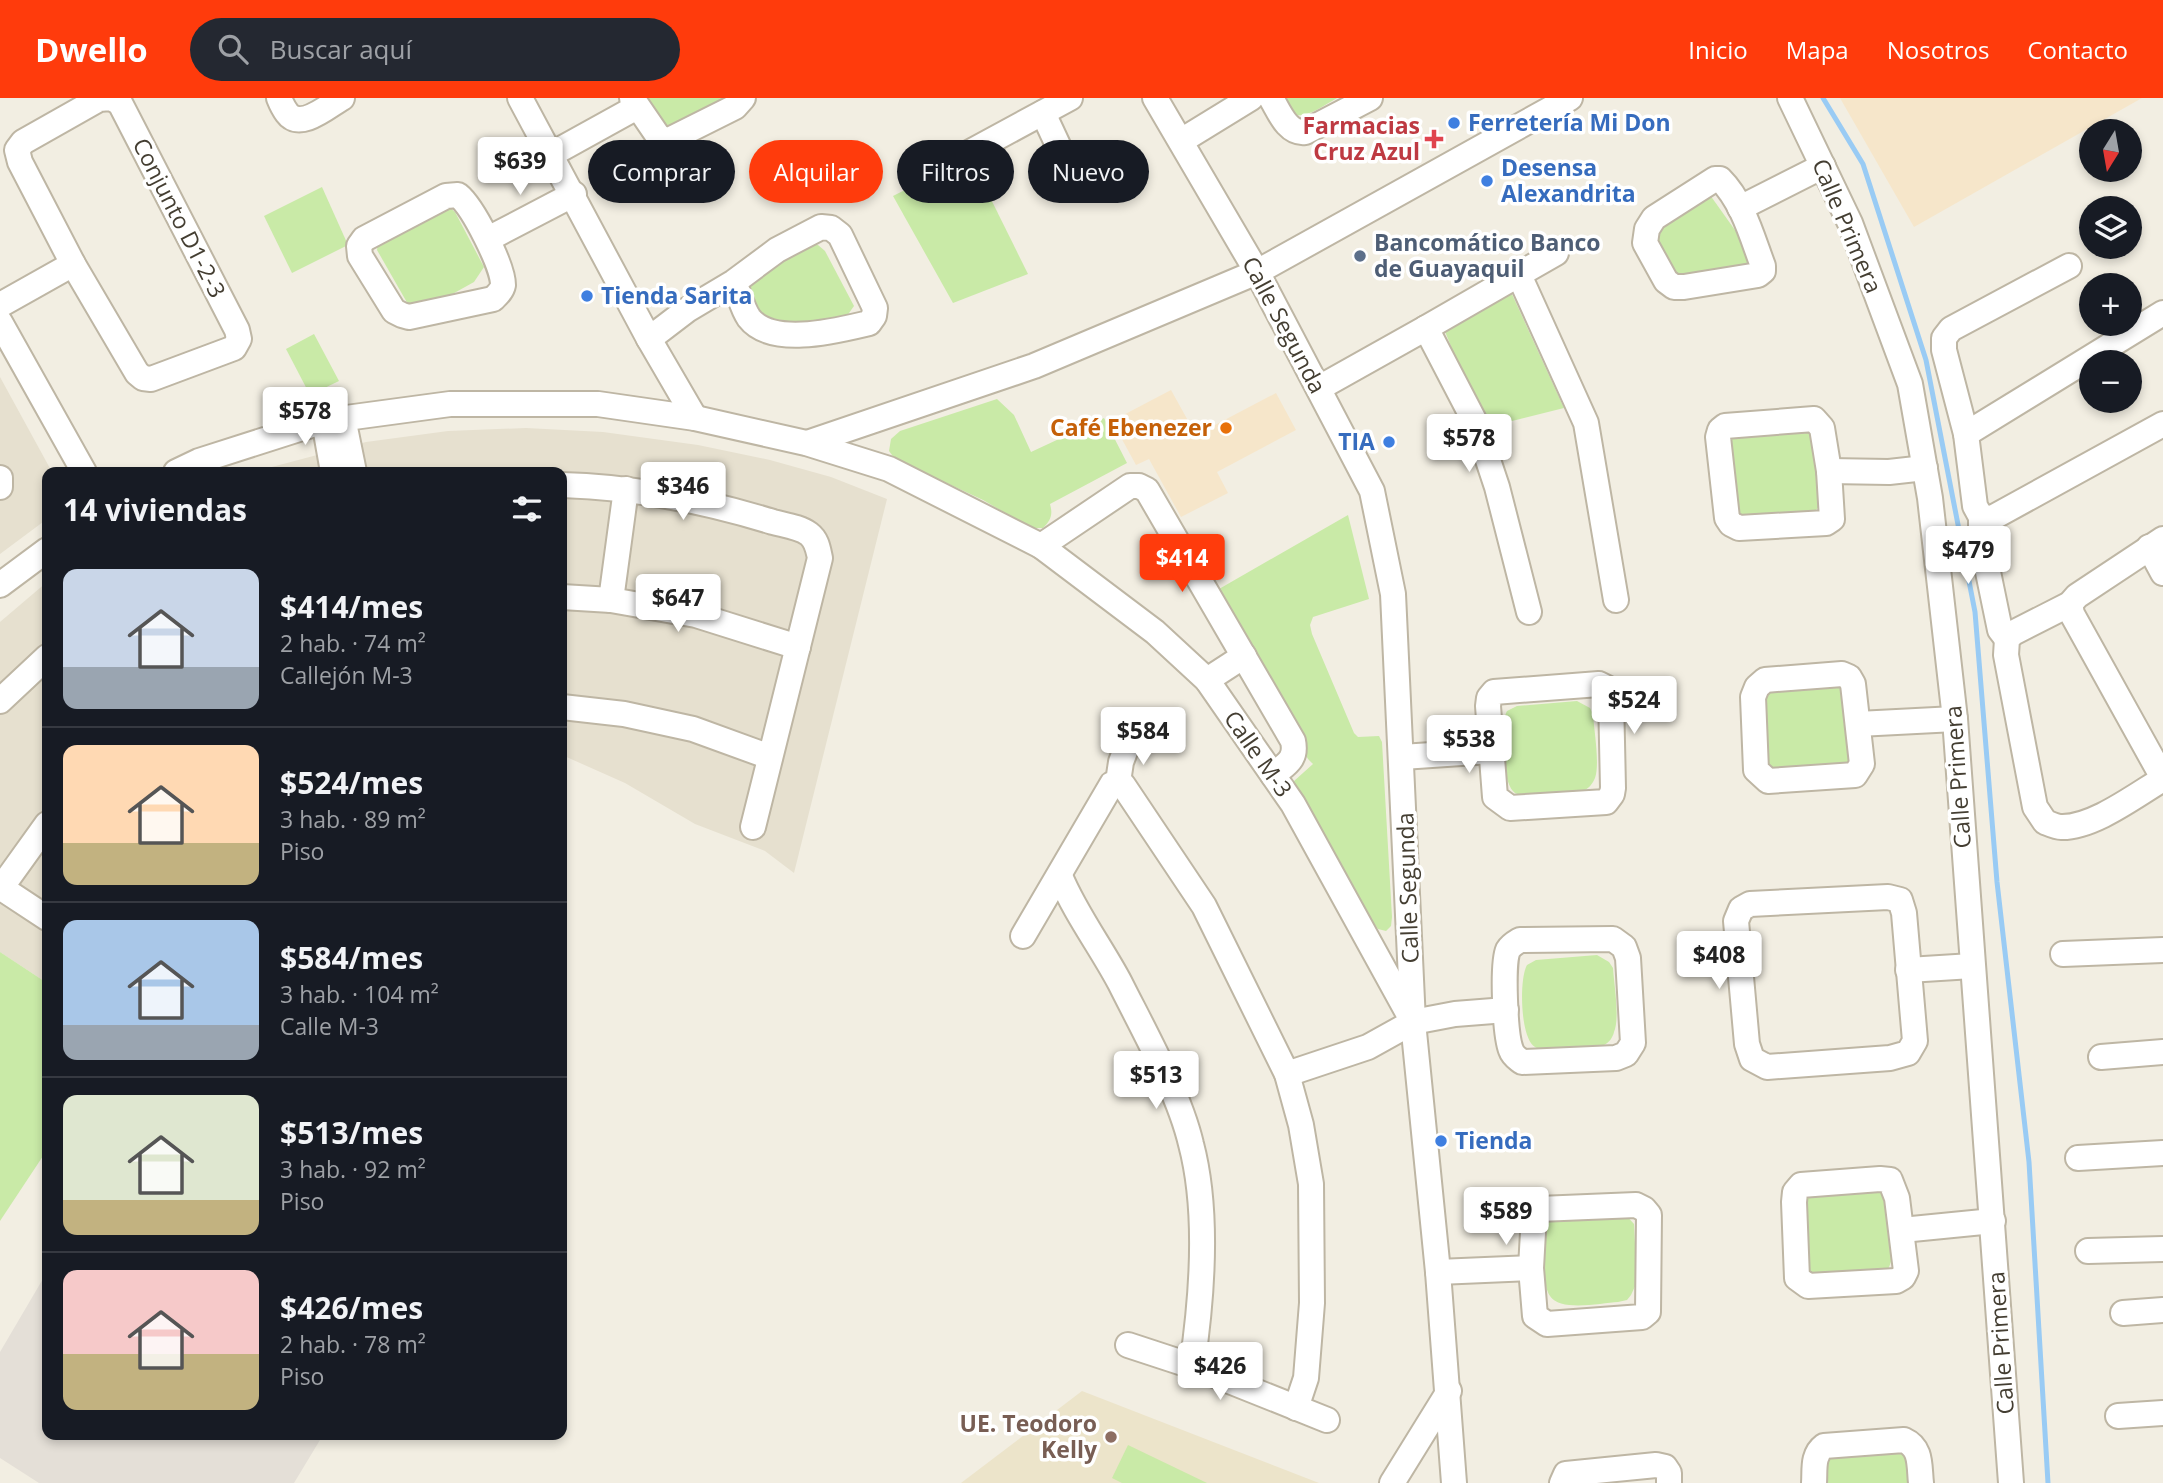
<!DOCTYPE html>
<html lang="es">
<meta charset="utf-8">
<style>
:root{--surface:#171b24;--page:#242831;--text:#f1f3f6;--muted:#9ea1a6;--line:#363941;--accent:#ff3b0c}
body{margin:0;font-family:"Open Sans",sans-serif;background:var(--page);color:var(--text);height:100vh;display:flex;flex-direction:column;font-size:26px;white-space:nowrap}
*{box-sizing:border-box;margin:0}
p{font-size:23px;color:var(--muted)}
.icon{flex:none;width:38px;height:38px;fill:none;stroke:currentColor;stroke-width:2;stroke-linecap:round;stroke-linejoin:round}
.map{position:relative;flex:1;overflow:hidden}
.side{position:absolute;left:42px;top:369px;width:525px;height:973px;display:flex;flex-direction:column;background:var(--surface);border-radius:14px;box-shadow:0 4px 10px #0003}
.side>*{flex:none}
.hud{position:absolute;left:588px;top:42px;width:665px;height:63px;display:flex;gap:14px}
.needle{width:46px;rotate:191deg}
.fabs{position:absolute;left:2079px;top:21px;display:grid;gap:14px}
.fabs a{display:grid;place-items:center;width:63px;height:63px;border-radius:50%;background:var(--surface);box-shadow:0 4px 10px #0003;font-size:35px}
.price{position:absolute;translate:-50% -60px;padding:0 16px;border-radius:7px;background:#fff;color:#222;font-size:23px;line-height:46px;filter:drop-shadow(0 2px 4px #0008)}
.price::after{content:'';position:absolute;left:50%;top:42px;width:21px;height:16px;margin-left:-10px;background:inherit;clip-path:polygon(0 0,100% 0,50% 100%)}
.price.current{background:var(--accent);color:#fff}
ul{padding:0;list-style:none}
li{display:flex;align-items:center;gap:21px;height:175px;padding:0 21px}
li+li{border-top:2px solid var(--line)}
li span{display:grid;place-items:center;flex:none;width:196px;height:140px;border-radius:14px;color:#555}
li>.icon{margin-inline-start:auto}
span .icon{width:84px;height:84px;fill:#fffc;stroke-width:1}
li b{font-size:30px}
h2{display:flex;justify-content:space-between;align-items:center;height:84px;padding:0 21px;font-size:30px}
.pill{padding:0 24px;border-radius:32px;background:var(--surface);box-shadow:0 4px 10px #0003;font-size:24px;line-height:63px}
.pill.current{background:var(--accent);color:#fff}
header{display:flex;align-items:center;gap:42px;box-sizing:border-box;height:98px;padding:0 35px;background:var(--accent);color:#fff}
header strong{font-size:33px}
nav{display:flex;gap:38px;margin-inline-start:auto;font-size:24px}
.search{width:490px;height:63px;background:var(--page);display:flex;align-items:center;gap:18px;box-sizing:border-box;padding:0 24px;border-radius:38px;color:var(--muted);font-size:26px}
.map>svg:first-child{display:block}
.residential{fill:#e6e0cf}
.commercial{fill:#f6e6ca}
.industrial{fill:#e4dfd7}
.education{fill:#ece4ca}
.green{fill:#c9eaa7}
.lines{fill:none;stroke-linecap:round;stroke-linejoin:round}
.stream{stroke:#99cbf4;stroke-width:5}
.minor-casing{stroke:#beb6a4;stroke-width:28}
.minor{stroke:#fff;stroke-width:24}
.shop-dot{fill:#3f7fe0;stroke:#fff;stroke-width:2.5}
.health-dot{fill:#e0444e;stroke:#fff;stroke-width:2.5}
.service-dot{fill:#5c6f8a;stroke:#fff;stroke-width:2.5}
.food-dot{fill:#e8710a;stroke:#fff;stroke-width:2.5}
.education-dot{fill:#8d6e63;stroke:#fff;stroke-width:2.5}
.labels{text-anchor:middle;stroke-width:7;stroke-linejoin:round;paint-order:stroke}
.shop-label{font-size:23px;font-weight:bold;fill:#366cbe;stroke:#fff;text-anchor:start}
.health-label{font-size:23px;font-weight:bold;fill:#be3a42;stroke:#fff;text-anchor:end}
.street-label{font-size:23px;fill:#443e32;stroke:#fff}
.service-label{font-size:23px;font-weight:bold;fill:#4e5e75;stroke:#fff;text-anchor:start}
.food-label{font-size:23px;font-weight:bold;fill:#c56008;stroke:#fff;text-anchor:end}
.education-label{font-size:23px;font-weight:bold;fill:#785e54;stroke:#fff;text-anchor:end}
</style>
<header>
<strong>Dwello</strong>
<div class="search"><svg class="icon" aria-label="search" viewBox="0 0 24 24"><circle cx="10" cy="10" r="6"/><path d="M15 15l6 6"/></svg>Buscar aquí</div>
<nav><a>Inicio</a><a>Mapa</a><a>Nosotros</a><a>Contacto</a></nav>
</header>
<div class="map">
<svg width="2163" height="1385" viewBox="0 0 2163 1385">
<rect width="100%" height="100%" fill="#f2eee2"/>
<g class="residential">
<path d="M0 279 52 374H47V421L0 456Z"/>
<path d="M526 330 603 334 698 347 770 362 831 379 887 401 794 775 765 753 695 726 625 685 562 657V374H253L366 344 448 333Z"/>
<path d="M47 484V885L0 854V524Z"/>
</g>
<g class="commercial">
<path d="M1840 0H2142L1914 129Z"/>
<path d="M1171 292 1196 337 1276 295 1296 332 1217 374 1228 395 1181 419 1149 361 1136 367 1112 323Z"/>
</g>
<path class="industrial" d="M47 1174V1337H323L294 1385H39L0 1360V1254Z"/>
<path class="education" d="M1082 1293 1319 1385H961Z"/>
<g class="green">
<path d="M641 0H730L669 34Z"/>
<path d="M1278 0H1337C1321 9 1306 22 1287 16Z"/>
<path d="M970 59 1028 176 953 205 893 98Z"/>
<path d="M322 89 348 147 292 175 264 118Z"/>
<path d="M1710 97 1752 156 1749 172 1684 185 1655 152 1654 130Z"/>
<path d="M448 108 455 114 484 169 474 184 429 209 409 208 377 152 378 143Z"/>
<path d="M806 144 818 147 825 153 854 208 844 222 799 248 789 250 779 246 747 190 748 182Z"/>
<path d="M1511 194 1564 310 1484 330 1444 231Z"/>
<path d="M314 236 339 283 310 297 286 251Z"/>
<path d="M997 301 1014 317 1031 354 1104 320 1127 365 1050 406C1053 417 1051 422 1043 430H1031L983 402 895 361 889 353 891 341 900 333Z"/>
<path d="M1803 328 1816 335 1821 406 1812 417 1742 420 1735 414 1730 344 1733 338Z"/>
<path d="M1348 417 1369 501 1313 519 1310 527 1312 536 1354 635 1358 639 1379 638 1382 644 1392 819 1391 828 1386 833 1378 831 1371 821 1293 687 1294 683 1313 666 1308 661 1217 496 1219 491Z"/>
<path d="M1840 583 1851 660 1847 665 1773 674 1766 667 1764 591Z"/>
<path d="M1577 603 1590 610 1593 616C1594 632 1600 666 1595 680 1593 685 1589 690 1585 692 1576 697 1523 700 1515 695 1501 685 1499 626 1507 613L1517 608Z"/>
<path d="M0 854 47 885V1052L0 1123Z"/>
<path d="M1597 857 1609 864 1613 870C1614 886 1620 920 1614 934 1613 939 1609 945 1604 947 1595 951 1543 954 1535 949 1520 940 1519 881 1527 867L1536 862Z"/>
<path d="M1880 1092 1886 1097C1889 1122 1902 1160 1882 1179L1806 1176 1804 1100 1813 1095Z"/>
<path d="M1624 1115 1634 1126 1637 1184 1631 1197 1627 1202 1618 1204C1601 1205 1560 1214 1550 1198 1544 1189 1545 1176 1545 1166 1544 1151 1540 1136 1548 1123Z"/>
<path d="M1128 1347 1207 1385H1122L1112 1380Z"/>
<path d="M1906 1353 1911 1385H1820L1824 1356Z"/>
</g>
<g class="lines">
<path class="stream" d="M1823 0 1863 66 1926 262 1975 514 1997 784 2029 1064 2048 1385"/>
<defs>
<g id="minor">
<path d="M111 0 120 5 237 232 239 241 234 250 151 281 143 280 137 275 73 166 20 64 17 52 23 44 99 1Z"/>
<path d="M279 0C281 5 284 11 287 15 300 33 328 8 342 0"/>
<path d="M520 0 649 241 695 320"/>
<path d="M632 0 658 38 667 43 735 9 743 0"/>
<path d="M1155 0 1257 174 1372 393 1393 496 1413 924 1438 1174 1454 1385"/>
<path d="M1271 0C1279 13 1287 36 1305 34L1370 0"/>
<path d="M1790 0 1850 125 1910 286 1930 400 1955 621 2011 1385"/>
<path d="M1043 15 1077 88"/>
<path d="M1181 43 1251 0"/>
<path d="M552 56 637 9"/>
<path d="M961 59 1070 0"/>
<path d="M1715 81H1720C1743 104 1752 139 1763 168V173L1758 177 1684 189H1674L1666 183 1645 145 1647 131 1654 120Z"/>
<path d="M458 97C473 109 503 168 503 187 502 193 497 197 493 201L409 219 402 217 394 213 360 158 359 148 364 141 446 98Z"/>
<path d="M1740 110 1823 68"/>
<path d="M488 141 574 96"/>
<path d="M1519 177 1586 325 1616 502"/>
<path d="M0 207 73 166"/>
<path d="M0 224 84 374"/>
<path d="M1426 230 1476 326 1497 389 1529 514"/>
<path d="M649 241 687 212 734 184 777 152 821 129 831 130 840 137 875 210 874 218 869 225C839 232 772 250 749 220 742 210 739 195 734 184"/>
<path d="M1319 290 1426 230 1556 155"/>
<path d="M343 320 354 374"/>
<path d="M1814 321 1822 330 1829 373 1832 421 1826 425 1739 430 1731 426 1727 420 1718 339 1720 332 1725 328Z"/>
<path d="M324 323 333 374"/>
<path d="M1966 336 2163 215"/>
<path d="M807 345 1034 268 1257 174 1570 0"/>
<path d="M1829 373 1889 374 1925 370"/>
<path d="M176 374 199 363 324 323 450 306H598L695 320 806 345 889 371 1041 448 1155 534 1207 582 1293 706 1413 924"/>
<path d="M0 380V389"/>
<path d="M562 387C634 389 705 403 773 424 784 427 800 429 809 436 817 442 818 451 820 460L753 729"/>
<path d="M1981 419 1992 420 2163 326"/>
<path d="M2163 441 2077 498 2070 506 2013 535 2007 541 2006 557 2035 709 2045 724C2050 726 2056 729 2061 729 2093 730 2136 697 2163 681"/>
<path d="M1041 448 1130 388H1139L1147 392 1293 643C1297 662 1286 666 1273 677"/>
<path d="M2149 449 2163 475"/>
<path d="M0 487 47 452"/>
<path d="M562 499 611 502 696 517 798 549"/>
<path d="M611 502 626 391"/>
<path d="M2070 506 2072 516 2163 680"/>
<path d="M2007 541 2000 532 1981 440V419L1975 408 1966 336 1944 252V240L1951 231 2069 168"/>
<path d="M1842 576 1849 579 1853 586 1862 666 1855 677 1768 683 1756 672 1753 599 1757 589 1765 582Z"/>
<path d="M1207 582 1244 558"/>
<path d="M1599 586 1607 590 1611 598 1613 690 1612 696 1606 704 1510 710 1495 699 1488 608 1489 600 1494 594Z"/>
<path d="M0 603 47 559"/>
<path d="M562 609 624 616 693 631 770 659"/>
<path d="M1858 626 1955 621"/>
<path d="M1402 659 1491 653"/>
<path d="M1118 684 1123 687 1204 808 1287 976 1301 1027 1311 1086 1312 1205 1306 1280 1296 1310"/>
<path d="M1060 778C1075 815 1101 849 1120 885 1144 933 1179 995 1191 1046 1209 1114 1202 1200 1192 1268"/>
<path d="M0 789 47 820"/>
<path d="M1 790 47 726"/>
<path d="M1888 799 1900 802 1904 815 1915 943 1908 955 1890 960 1767 969 1752 961 1747 946 1736 823 1741 811 1750 806Z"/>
<path d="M1023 838 1112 686 1118 684 1121 664 1129 643"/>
<path d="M1613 841 1624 849 1628 860 1633 945 1626 956 1616 960 1522 964C1517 960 1513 958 1511 952 1505 937 1502 866 1508 852 1511 847 1515 845 1520 842Z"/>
<path d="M2063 856 2163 852"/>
<path d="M1908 872 1972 868"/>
<path d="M2101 959 2163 954"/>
<path d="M1287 976 1368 949 1413 924 1455 916 1506 912"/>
<path d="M2078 1060 2163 1055"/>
<path d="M1880 1081 1890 1082 1897 1100 1906 1173 1903 1179 1896 1183 1808 1188 1797 1180 1794 1104 1795 1094 1801 1087Z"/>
<path d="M1636 1107 1644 1111 1649 1117 1648 1214 1642 1219 1547 1226 1535 1218 1531 1170 1534 1116 1539 1111Z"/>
<path d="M1902 1132 1993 1123"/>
<path d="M2088 1153 2163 1151"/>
<path d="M1438 1174 1531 1170"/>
<path d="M2123 1215 2163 1212"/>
<path d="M1128 1247 1192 1268 1327 1322"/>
<path d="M2118 1318 2163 1315"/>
<path d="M1392 1385 1449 1293"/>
<path d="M1562 1385 1566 1376 1656 1367 1665 1369 1669 1375V1385"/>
<path d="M1814 1385C1815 1372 1812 1357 1824 1348L1904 1342C1922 1350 1919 1368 1921 1385"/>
</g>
</defs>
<use href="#minor" class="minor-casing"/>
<use href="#minor" class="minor"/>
</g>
<g class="shop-dot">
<circle cx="1454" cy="25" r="7"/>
<circle cx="1487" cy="83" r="7"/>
<circle cx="587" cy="198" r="7"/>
<circle cx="1389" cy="344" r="7"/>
<circle cx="1441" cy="1043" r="7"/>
</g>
<path class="health-dot" d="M1430.5 30.5h7v7h7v7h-7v7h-7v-7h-7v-7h7z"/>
<circle class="service-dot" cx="1360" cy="158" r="7"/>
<circle class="food-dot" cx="1226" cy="330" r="7"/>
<circle class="education-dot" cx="1111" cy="1339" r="7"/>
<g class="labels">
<g class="shop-label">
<text x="1468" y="33">Ferretería Mi Don</text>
<text x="1501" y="78">Desensa<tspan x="1501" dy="26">Alexandrita</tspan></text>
<text x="601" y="206">Tienda Sarita</text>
<text x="1375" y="352" text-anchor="end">TIA</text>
<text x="1455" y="1051">Tienda</text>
</g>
<g class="health-label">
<text x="1420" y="36">Farmacias<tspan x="1420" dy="26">Cruz Azul</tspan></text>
</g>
<g class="street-label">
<text transform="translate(179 120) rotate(63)" y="8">Conjunto D1-2-3</text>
<text transform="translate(1847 128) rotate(67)" y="8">Calle Primera</text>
<text transform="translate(1284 227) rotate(62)" y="8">Calle Segunda</text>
<text transform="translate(1258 656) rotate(55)" y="8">Calle M-3</text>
<text transform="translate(1958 679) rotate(-94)" y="8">Calle Primera</text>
<text transform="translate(1408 790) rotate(-92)" y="8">Calle Segunda</text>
<text transform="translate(2001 1245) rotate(-94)" y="8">Calle Primera</text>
</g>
<g class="service-label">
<text x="1374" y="153">Bancomático Banco<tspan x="1374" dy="26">de Guayaquil</tspan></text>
</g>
<g class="food-label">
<text x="1212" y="338">Café Ebenezer</text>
</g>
<g class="education-label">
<text x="1097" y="1334">UE. Teodoro<tspan x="1097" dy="26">Kelly</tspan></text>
</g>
</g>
</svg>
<div class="fabs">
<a><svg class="needle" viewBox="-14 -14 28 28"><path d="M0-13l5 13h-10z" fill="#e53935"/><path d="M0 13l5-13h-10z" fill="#9ea1a6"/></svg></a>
<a><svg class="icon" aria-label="layers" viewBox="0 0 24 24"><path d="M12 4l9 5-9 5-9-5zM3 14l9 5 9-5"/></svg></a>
<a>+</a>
<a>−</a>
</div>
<b class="price" style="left:520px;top:99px">$639</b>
<b class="price" style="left:305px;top:349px">$578</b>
<b class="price" style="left:1469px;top:376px">$578</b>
<b class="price" style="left:683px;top:424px">$346</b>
<b class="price" style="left:1968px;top:488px">$479</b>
<b class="price current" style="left:1182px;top:496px">$414</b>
<b class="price" style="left:678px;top:536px">$647</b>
<b class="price" style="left:1634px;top:638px">$524</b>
<b class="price" style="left:1143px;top:669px">$584</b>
<b class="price" style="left:1469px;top:677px">$538</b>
<b class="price" style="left:1719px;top:893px">$408</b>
<b class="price" style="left:1156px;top:1013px">$513</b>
<b class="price" style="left:1506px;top:1149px">$589</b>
<b class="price" style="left:1220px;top:1304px">$426</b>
<div class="hud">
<a class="pill">Comprar</a>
<a class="pill current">Alquilar</a>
<a class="pill">Filtros</a>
<a class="pill">Nuevo</a>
</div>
<section class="side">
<h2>14 viviendas<svg class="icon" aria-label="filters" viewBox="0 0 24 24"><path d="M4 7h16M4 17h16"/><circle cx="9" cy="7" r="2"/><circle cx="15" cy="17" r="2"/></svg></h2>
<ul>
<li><span style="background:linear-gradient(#c9d6e8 70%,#9aa5b1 0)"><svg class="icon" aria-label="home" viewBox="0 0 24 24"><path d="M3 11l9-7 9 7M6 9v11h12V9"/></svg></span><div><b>$414/mes</b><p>2 hab. · 74 m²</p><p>Callejón M-3</p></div></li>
<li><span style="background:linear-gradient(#ffd9b3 70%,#c2b280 0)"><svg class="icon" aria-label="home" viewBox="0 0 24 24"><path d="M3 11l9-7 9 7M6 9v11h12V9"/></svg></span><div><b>$524/mes</b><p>3 hab. · 89 m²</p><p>Piso</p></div></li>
<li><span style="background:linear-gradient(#a9c7e8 75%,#9aa5b1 0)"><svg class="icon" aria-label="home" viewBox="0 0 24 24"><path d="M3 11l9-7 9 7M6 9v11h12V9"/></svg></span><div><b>$584/mes</b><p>3 hab. · 104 m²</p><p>Calle M-3</p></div></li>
<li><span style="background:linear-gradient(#dfe7d0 75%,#c2b280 0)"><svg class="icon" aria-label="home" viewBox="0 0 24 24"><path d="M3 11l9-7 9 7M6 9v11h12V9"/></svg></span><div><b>$513/mes</b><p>3 hab. · 92 m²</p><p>Piso</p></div></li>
<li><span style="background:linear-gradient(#f6c9c9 60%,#c2b280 0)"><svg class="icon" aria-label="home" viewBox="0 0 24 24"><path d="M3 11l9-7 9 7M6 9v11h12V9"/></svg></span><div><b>$426/mes</b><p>2 hab. · 78 m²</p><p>Piso</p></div></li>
</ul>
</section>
</div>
